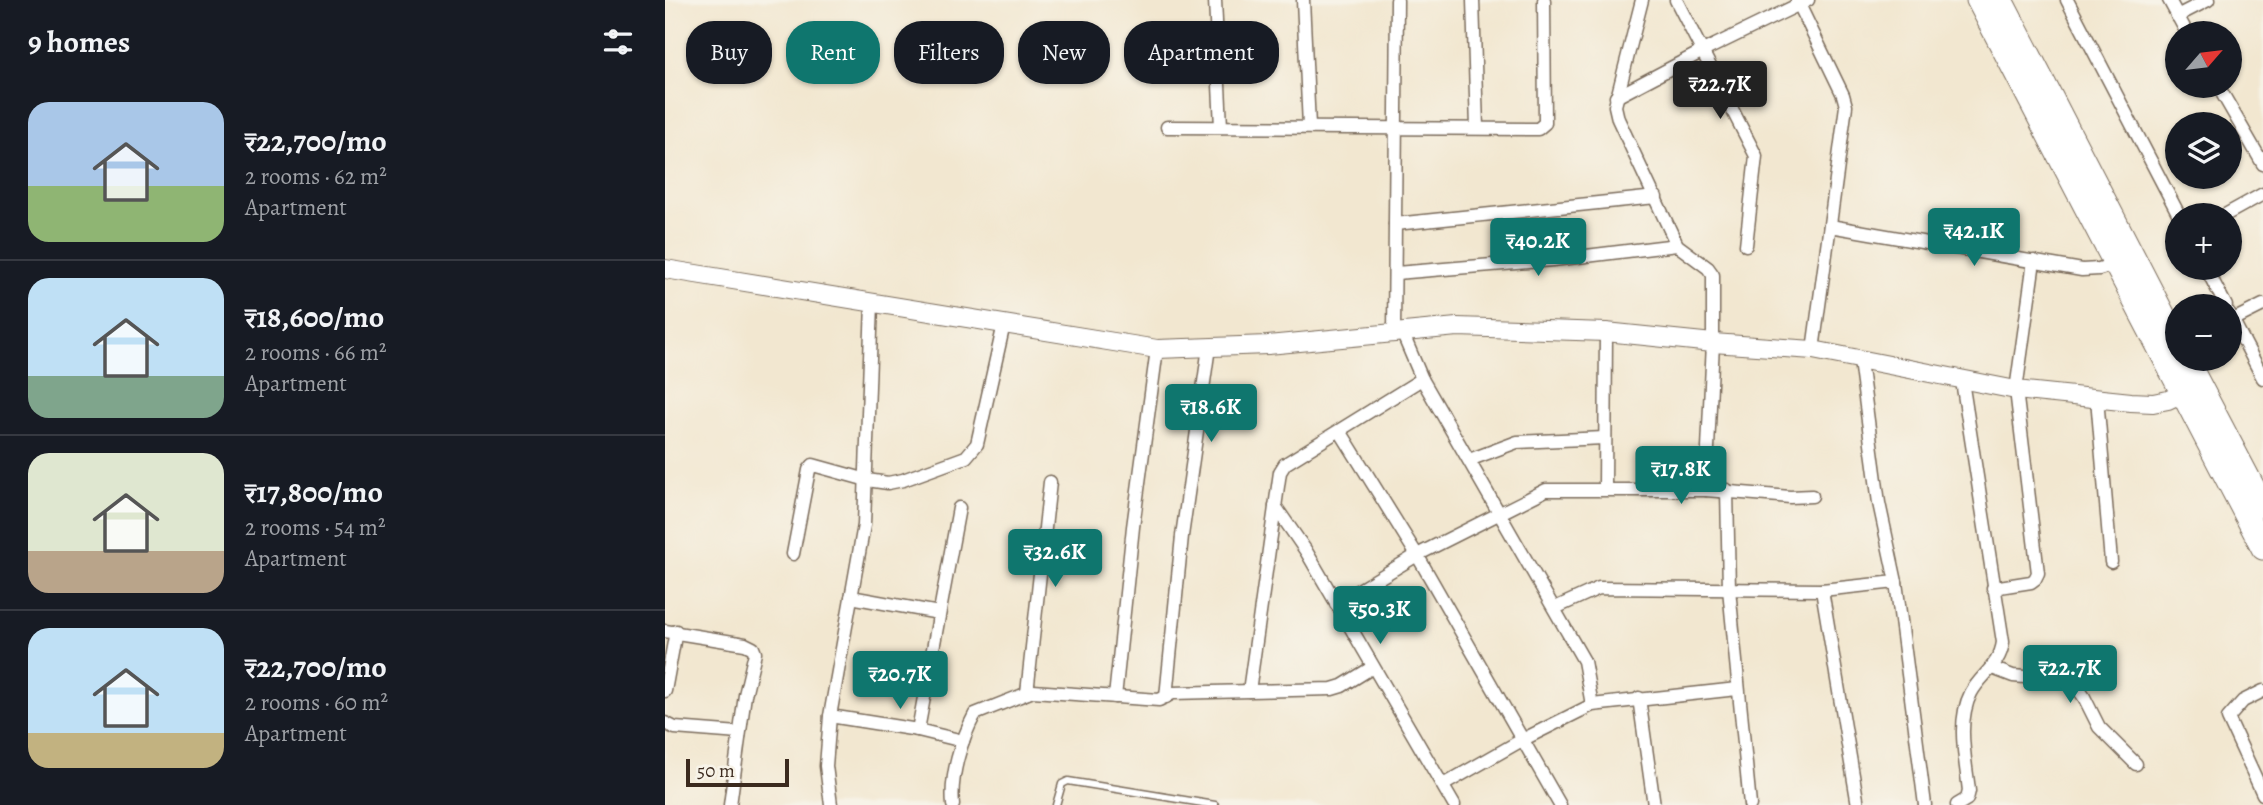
<!DOCTYPE html>
<meta charset="utf-8">
<style>
:root{--surface:#171b24;--page:#20242c;--text:#f1f3f6;--muted:#9ea1a6;--line:#363941;--accent:#0f766e}
body{margin:0;font-family:Alegreya,serif;background:var(--page);color:var(--text);height:100vh;display:flex;flex-direction:column;font-size:26px;white-space:nowrap}
*{box-sizing:border-box;margin:0}
p{font-size:23px;color:var(--muted)}
.icon{flex:none;width:38px;height:38px;fill:none;stroke:currentColor;stroke-width:2;stroke-linecap:round;stroke-linejoin:round}
.map{position:relative;flex:1;overflow:hidden}
.panel{display:flex;flex-direction:column;background:var(--surface);width:665px}
.panel>*{flex:none}
.guide{position:absolute;left:21px;top:21px;width:665px;height:63px;display:flex;gap:14px}
.needle{width:46px;rotate:62deg}
.tools{position:absolute;left:1500px;top:21px;display:grid;gap:14px}
.tools a{display:grid;place-items:center;width:77px;height:77px;border-radius:50%;background:var(--surface);box-shadow:0 2px 5px #0004;font-size:35px}
.scale{position:absolute;left:21px;bottom:18px;width:103px;box-sizing:border-box;padding-left:7px;border:4px solid #3b2a1e;border-top:0;font-size:19px;line-height:24px;white-space:nowrap;color:#3b2a1e;-webkit-text-stroke:5px #f7f3e8;paint-order:stroke}
.price{position:absolute;translate:-50% -60px;padding:0 16px;border-radius:7px;background:var(--accent);color:#fff;font-size:23px;line-height:46px;filter:drop-shadow(0 2px 4px #0008)}
.price::after{content:'';position:absolute;left:50%;top:42px;width:21px;height:16px;margin-left:-10px;background:inherit;clip-path:polygon(0 0,100% 0,50% 100%)}
.price.current{background:#222;color:#fff}
ul{padding:0;list-style:none}
li{display:flex;align-items:center;gap:21px;height:175px;padding:0 28px}
li+li{border-top:2px solid var(--line)}
li span{display:grid;place-items:center;flex:none;width:196px;height:140px;border-radius:21px;color:#555}
li>.icon{margin-inline-start:auto}
span .icon{width:84px;height:84px;fill:#fffc;stroke-width:1}
li b{font-size:30px}
h2{display:flex;justify-content:space-between;align-items:center;height:84px;padding:0 28px;font-size:30px}
.pill{padding:0 24px;border-radius:28px;background:var(--surface);box-shadow:0 2px 5px #0004;font-size:24px;line-height:63px}
.pill.current{background:var(--accent);color:#fff}
main{display:flex;flex:1;min-height:0}
.map>svg:first-child{display:block}
.lines{fill:none;stroke-linecap:round;stroke-linejoin:round}
.lane-casing{stroke:#7b6c5c;stroke-width:9}
.street-casing{stroke:#7b6c5c;stroke-width:15}
.secondary-casing{stroke:#7b6c5c;stroke-width:20}
.highway-casing{stroke:#7b6c5c;stroke-width:25}
.lane{stroke:#fff;stroke-width:6}
.street{stroke:#fff;stroke-width:12}
.secondary{stroke:#fff;stroke-width:18}
.highway{stroke:#fff;stroke-width:23}
</style>
<main>
<section class="panel">
<h2>9 homes<svg class="icon" aria-label="filters" viewBox="0 0 24 24"><path d="M4 7h16M4 17h16"/><circle cx="9" cy="7" r="2"/><circle cx="15" cy="17" r="2"/></svg></h2>
<ul>
<li><span style="background:linear-gradient(#a9c7e8 60%,#8fb573 0)"><svg class="icon" aria-label="home" viewBox="0 0 24 24"><path d="M3 11l9-7 9 7M6 9v11h12V9"/></svg></span><div><b>₹22,700/mo</b><p>2 rooms · 62 m²</p><p>Apartment</p></div></li>
<li><span style="background:linear-gradient(#bfe0f5 70%,#7fa58c 0)"><svg class="icon" aria-label="home" viewBox="0 0 24 24"><path d="M3 11l9-7 9 7M6 9v11h12V9"/></svg></span><div><b>₹18,600/mo</b><p>2 rooms · 66 m²</p><p>Apartment</p></div></li>
<li><span style="background:linear-gradient(#dfe7d0 70%,#b9a48a 0)"><svg class="icon" aria-label="home" viewBox="0 0 24 24"><path d="M3 11l9-7 9 7M6 9v11h12V9"/></svg></span><div><b>₹17,800/mo</b><p>2 rooms · 54 m²</p><p>Apartment</p></div></li>
<li><span style="background:linear-gradient(#bfe0f5 75%,#c2b280 0)"><svg class="icon" aria-label="home" viewBox="0 0 24 24"><path d="M3 11l9-7 9 7M6 9v11h12V9"/></svg></span><div><b>₹22,700/mo</b><p>2 rooms · 60 m²</p><p>Apartment</p></div></li>
</ul>
</section>
<div class="map">
<svg width="1598" height="805" viewBox="0 0 1598 805">
<rect width="100%" height="100%" fill="#f7f3e8"/>
<filter id="ink" filterUnits="userSpaceOnUse"><feTurbulence type="fractalNoise" baseFrequency=".0143" numOctaves="2"/><feDisplacementMap in="SourceGraphic" scale="14" xChannelSelector="R" yChannelSelector="G"/><feConvolveMatrix kernelMatrix="1 2 1 2 8 2 1 2 1" color-interpolation-filters="sRGB"/></filter>
<filter id="wash" filterUnits="userSpaceOnUse"><feTurbulence type="fractalNoise" baseFrequency=".00686" numOctaves="4" result="noise"/><feDisplacementMap in="SourceGraphic" scale="28" xChannelSelector="R" yChannelSelector="G"/><feGaussianBlur stdDeviation="1.57" result="paint"/><feColorMatrix in="noise" values="0 0 0 0 0 0 0 0 0 0 0 0 0 0 0 0 0 1.4 0 .05"/><feComposite in="paint" operator="in"/></filter>
<g filter="url(#wash)">
<rect width="100%" height="100%" fill="#f2e7d0"/>
</g>
<g filter="url(#ink)">
<g class="lines">
<defs>
<path id="lane" d="M391 805 397 784 403 781 550 805"/>
<g id="street">
<path d="M550 0 556 127"/>
<path d="M638 0 644 126"/>
<path d="M808 0 812 128"/>
<path d="M977 0 950 106 953 119 1012 245 1043 268 1048 275V343L1041 490"/>
<path d="M1011 0 1091 156 1081 245"/>
<path d="M1132 0 1178 95 1181 106 1148 350"/>
<path d="M1402 0 1514 215"/>
<path d="M1504 0 1522 33"/>
<path d="M1512 16 1543 0"/>
<path d="M1553 86 1598 164"/>
<path d="M951 97 1038 51 1143 0"/>
<path d="M502 127 873 129 880 123 879 0"/>
<path d="M1560 215 1598 194"/>
<path d="M730 224 991 197"/>
<path d="M1165 226 1417 270 1434 269 1450 264"/>
<path d="M1541 268 1561 306"/>
<path d="M731 273 888 260 1012 245"/>
<path d="M1564 313 1598 378"/>
<path d="M1568 320 1598 305"/>
<path d="M737 332 757 379 919 661 927 705"/>
<path d="M729 333 732 0"/>
<path d="M1195 361 1214 503 1231 582 1260 805"/>
<path d="M1432 398 1446 562"/>
<path d="M675 431 755 560 895 805"/>
<path d="M804 460 852 442 939 438"/>
<path d="M940 488 941 332"/>
<path d="M1062 490 1064 589 1085 805"/>
<path d="M610 506 641 551 789 805"/>
<path d="M128 554 144 470 148 465 202 480 223 483 238 480 301 457 312 444 339 324"/>
<path d="M1328 588 1366 582 1370 579 1373 573 1351 390 1369 261"/>
<path d="M1157 590 1193 805"/>
<path d="M186 597 274 613"/>
<path d="M671 604 752 555 881 490H1041L1125 497 1147 496"/>
<path d="M890 608 934 588 1157 590 1231 582"/>
<path d="M0 631 80 644 88 648 90 653 80 695 65 805"/>
<path d="M1327 668 1348 676 1408 681 1419 697 1434 727 1471 764"/>
<path d="M0 691 11 631"/>
<path d="M584 691 615 472 620 464 757 379"/>
<path d="M1598 691 1578 701 1563 718 1598 794"/>
<path d="M362 693 385 482"/>
<path d="M450 697 468 527 492 349"/>
<path d="M501 697 517 536 544 347"/>
<path d="M974 698 989 805"/>
<path d="M165 716 253 730 298 741"/>
<path d="M0 723 10 728 74 733"/>
<path d="M253 730 294 508"/>
<path d="M778 785 857 740 927 705 1072 689"/>
<path d="M166 805 161 766 165 716 199 525 207 303"/>
<path d="M288 805C285 776 296 740 310 714L368 691 494 700 508 693 667 689 677 686 708 667"/>
<path d="M1292 805 1302 799 1304 791C1301 761 1291 722 1306 693 1316 674 1335 666 1338 642L1297 381"/>
</g>
<path id="secondary" d="M0 269 492 349 603 345 792 327 941 332 1048 343 1148 350 1351 390 1466 402 1488 403 1503 400 1528 388"/>
<g id="highway">
<path d="M1313 0 1598 548"/>
<path d="M1336 0 1512 341"/>
<path d="M1521 359 1598 506"/>
</g>
</defs>
<use href="#lane" class="lane-casing"/>
<use href="#street" class="street-casing"/>
<use href="#secondary" class="secondary-casing"/>
<use href="#highway" class="highway-casing"/>
<use href="#lane" class="lane"/>
<use href="#street" class="street"/>
<use href="#secondary" class="secondary"/>
<use href="#highway" class="highway"/>
</g>
</g>
</svg>
<div class="tools">
<a><svg class="needle" viewBox="-14 -14 28 28"><path d="M0-13l5 13h-10z" fill="#e53935"/><path d="M0 13l5-13h-10z" fill="#9ea1a6"/></svg></a>
<a><svg class="icon" aria-label="layers" viewBox="0 0 24 24"><path d="M12 4l9 5-9 5-9-5zM3 14l9 5 9-5"/></svg></a>
<a>+</a>
<a>−</a>
</div>
<div class="scale">50 m</div>
<b class="price current" style="left:1055px;top:121px">₹22.7K</b>
<b class="price" style="left:1309px;top:268px">₹42.1K</b>
<b class="price" style="left:873px;top:278px">₹40.2K</b>
<b class="price" style="left:546px;top:444px">₹18.6K</b>
<b class="price" style="left:1016px;top:506px">₹17.8K</b>
<b class="price" style="left:390px;top:589px">₹32.6K</b>
<b class="price" style="left:715px;top:646px">₹50.3K</b>
<b class="price" style="left:1405px;top:705px">₹22.7K</b>
<b class="price" style="left:235px;top:711px">₹20.7K</b>
<div class="guide">
<a class="pill">Buy</a>
<a class="pill current">Rent</a>
<a class="pill">Filters</a>
<a class="pill">New</a>
<a class="pill">Apartment</a>
</div>
</div>
</main>
